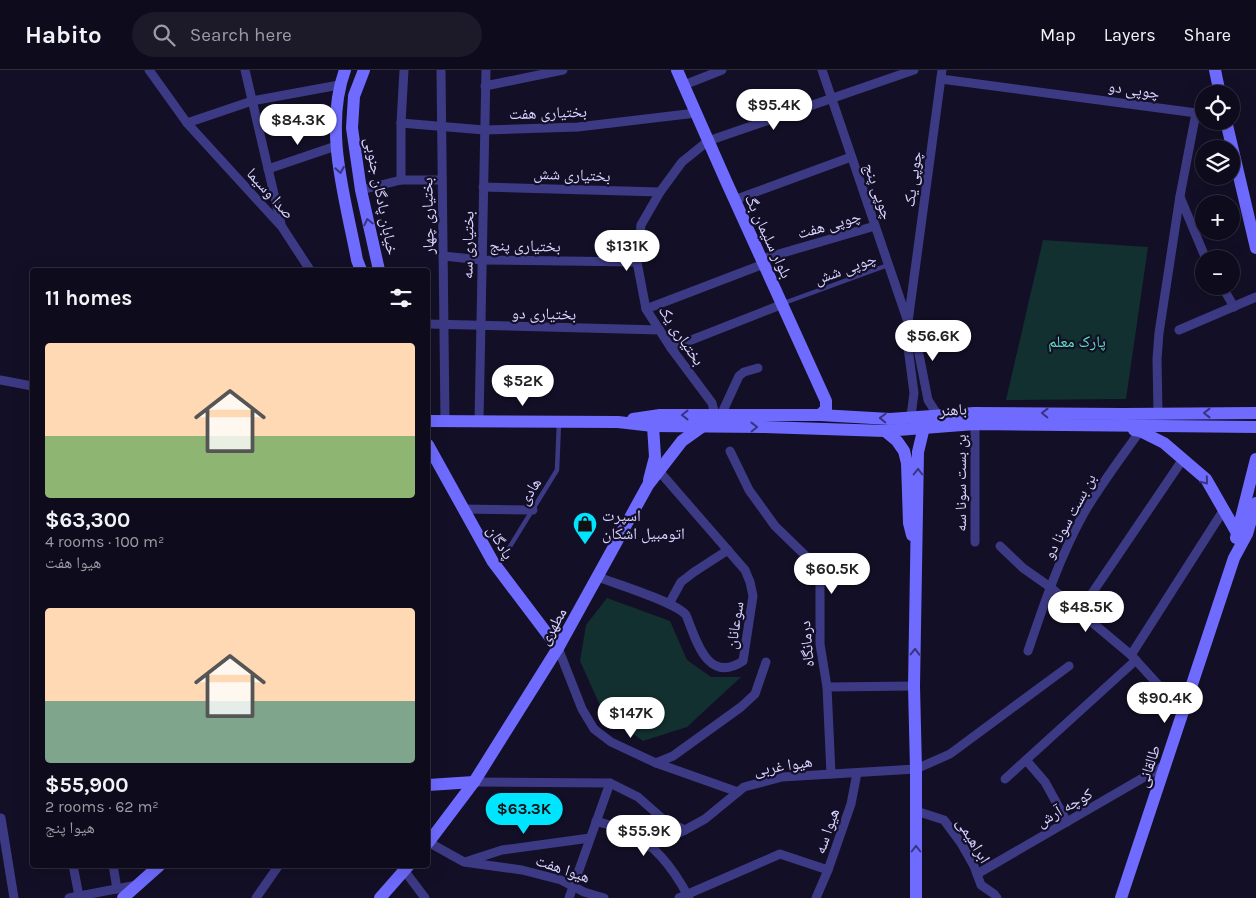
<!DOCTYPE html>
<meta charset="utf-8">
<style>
:root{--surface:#0e0b1c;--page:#1c1929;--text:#f1f3f6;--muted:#9b9ba3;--line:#2e2b3b;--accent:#00e5ff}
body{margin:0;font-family:Karla,"Noto Naskh Arabic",sans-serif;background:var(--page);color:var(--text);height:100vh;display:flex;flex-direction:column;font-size:19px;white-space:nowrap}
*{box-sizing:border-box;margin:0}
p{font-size:16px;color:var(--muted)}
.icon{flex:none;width:28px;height:28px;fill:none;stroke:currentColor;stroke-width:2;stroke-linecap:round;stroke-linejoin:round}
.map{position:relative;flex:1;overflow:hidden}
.sheet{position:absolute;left:30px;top:198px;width:400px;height:600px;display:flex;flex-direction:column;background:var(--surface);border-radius:5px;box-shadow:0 5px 20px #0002,0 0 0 1px var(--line)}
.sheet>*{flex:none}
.controls{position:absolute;left:1195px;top:15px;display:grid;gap:10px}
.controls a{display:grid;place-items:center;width:45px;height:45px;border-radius:50%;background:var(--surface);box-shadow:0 5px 20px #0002,0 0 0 1px var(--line);font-size:25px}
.price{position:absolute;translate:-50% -42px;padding:0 11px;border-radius:18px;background:#fff;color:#222;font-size:16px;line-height:32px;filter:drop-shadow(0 1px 2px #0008)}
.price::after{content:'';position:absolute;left:50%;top:30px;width:15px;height:11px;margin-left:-8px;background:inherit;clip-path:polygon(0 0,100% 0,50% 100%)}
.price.current{background:var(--accent);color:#111}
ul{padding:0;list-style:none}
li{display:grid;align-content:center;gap:10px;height:265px;padding:0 15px}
li span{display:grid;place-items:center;height:155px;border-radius:5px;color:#555}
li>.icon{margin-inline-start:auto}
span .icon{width:90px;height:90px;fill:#fffc;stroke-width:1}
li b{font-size:21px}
h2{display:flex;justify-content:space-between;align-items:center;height:60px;padding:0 15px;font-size:21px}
header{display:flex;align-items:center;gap:30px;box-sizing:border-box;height:70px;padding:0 25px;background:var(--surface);border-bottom:1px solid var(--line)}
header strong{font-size:24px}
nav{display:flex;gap:28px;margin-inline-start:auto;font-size:18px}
.search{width:350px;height:45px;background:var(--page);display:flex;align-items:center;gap:12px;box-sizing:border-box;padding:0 18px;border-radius:28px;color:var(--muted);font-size:19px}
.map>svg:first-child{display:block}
.green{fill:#12302f}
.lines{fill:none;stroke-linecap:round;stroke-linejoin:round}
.lane{stroke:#3d3a85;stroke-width:4.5}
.street{stroke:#3d3a85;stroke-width:9}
.secondary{stroke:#6f6bff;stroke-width:12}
.oneway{stroke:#38347d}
.labels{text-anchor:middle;stroke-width:4.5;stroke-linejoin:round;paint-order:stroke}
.street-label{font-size:16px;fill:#d9d4ff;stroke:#130f26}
.park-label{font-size:16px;fill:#5fe0c0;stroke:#130f26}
.poi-label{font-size:16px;fill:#d9d4ff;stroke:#130f26;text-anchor:start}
</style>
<header>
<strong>Habito</strong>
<div class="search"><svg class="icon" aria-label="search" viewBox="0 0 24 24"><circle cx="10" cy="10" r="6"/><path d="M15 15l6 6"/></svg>Search here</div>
<nav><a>Map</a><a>Layers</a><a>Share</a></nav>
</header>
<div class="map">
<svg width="1256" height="828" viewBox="0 0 1256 828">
<rect width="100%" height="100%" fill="#130f26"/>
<g class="green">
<path d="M1043 170 1148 177 1126 329 1006 330Z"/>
<path d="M607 528 670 551 687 590 711 607H741L687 657 643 671 603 642 580 591 586 555Z"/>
</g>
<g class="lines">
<g class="lane">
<path d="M784 233 888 195"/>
<path d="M498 496 557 400 559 353"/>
</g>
<g class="street">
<path d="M149 0 187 53 282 157 310 200"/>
<path d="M245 0 281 154"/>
<path d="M441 0 445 351"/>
<path d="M822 0 908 252 916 269 928 330 937 344"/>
<path d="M941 9 1204 44"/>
<path d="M684 15 722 0"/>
<path d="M485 16 563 0"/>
<path d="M187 53 252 31 339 15"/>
<path d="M401 53 484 60 578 57 696 43"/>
<path d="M268 99 336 76"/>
<path d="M401 110V53L404 0"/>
<path d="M483 117 660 122"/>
<path d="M361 120 401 110H442"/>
<path d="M1180 127 1206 189"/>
<path d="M734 130 851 87"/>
<path d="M443 186 482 190 637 192"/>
<path d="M762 189 875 156"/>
<path d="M1222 216 1234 237"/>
<path d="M646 239 764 194"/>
<path d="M428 254 660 260"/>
<path d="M1179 260 1256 227"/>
<path d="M671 278 783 234"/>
<path d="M0 310 32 316"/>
<path d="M1158 343 1157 289 1159 263 1180 126 1196 43"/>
<path d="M715 345 712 333 671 278 646 239 637 192 641 155 660 122 682 92 708 71 914 0"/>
<path d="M721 345 739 306 744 302 758 298"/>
<path d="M911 346 914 323 907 270 908 252 942 0"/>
<path d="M479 351 486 0"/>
<path d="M975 354V472"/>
<path d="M730 381 749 420 775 456 812 492 817 502 820 514V574L827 617 831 704"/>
<path d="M463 439 533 440"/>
<path d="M1000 476 1023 498 1050 517 1131 585 1183 642"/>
<path d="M598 507C616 514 676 532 686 545 696 569 707 615 743 591L753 526 750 512 745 500 659 401"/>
<path d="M669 534 681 512 694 502 728 480"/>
<path d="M1080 541 1183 389"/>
<path d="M558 578 582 639 594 659 611 672 656 693 738 722"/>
<path d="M1028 581C1044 534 1060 486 1084 443 1101 414 1121 388 1140 361"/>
<path d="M1131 585 1223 441"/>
<path d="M827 617 914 616"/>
<path d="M1026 690 1045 712 1067 752"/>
<path d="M656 693 673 686 741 637 755 624 766 592"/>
<path d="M1005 709 1136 590"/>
<path d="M474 712 610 713 638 727 664 750 685 760 705 749 744 717 782 707 916 699 950 684 1069 596"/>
<path d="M916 741 944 750 961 773 974 796 981 815 994 824 997 828"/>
<path d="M1 748 14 828"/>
<path d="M596 751C607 755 620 757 630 762 657 776 675 801 689 828"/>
<path d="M428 772 464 792 522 800 561 810 584 822 604 828"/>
<path d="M650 777 685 760"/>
<path d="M468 791 502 780 590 768"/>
<path d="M73 795 79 826"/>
<path d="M113 795 117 819"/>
<path d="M404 800 425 828"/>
<path d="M977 804 1165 695"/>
<path d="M69 828 137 815"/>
<path d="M256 828 279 795"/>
<path d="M569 828 610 713"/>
<path d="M679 828 780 784 828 800"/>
<path d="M816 828 828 800 851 734 857 703"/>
</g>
<g class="secondary">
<path d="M345 0C323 60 346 130 357 190L361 200"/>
<path d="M364 0 354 26 352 58 361 120 379 200"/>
<path d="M677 0 726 111 826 331V339L820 345"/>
<path d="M1215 0 1220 24"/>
<path d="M1226 51 1256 178"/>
<path d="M633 349 660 345H820L890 349 974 343 1123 344 1256 343"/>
<path d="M428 351 618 352 653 356 764 357 885 361 975 354 1256 357"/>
<path d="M1134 360 1140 361 1164 373 1206 409 1237 463"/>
<path d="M885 361 897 371 904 381 907 393 909 453 912 465"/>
<path d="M428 375 493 492 558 578"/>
<path d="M649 410 655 387 653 356 656 349"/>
<path d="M1236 468 1256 389"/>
<path d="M428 715 474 712"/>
<path d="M428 773 474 712 558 578 648 415 682 371 703 356"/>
<path d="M123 828 160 795"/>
<path d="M380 828 409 795"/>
<path d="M916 828V699L914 616 918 382 924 357"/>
<path d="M1121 828 1234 488 1247 464 1256 433"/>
</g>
</g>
<defs><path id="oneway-chevron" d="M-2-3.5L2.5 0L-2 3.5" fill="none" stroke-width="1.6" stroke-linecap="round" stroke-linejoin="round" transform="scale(1.25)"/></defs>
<g class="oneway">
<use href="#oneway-chevron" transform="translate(340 100) rotate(80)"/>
<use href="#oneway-chevron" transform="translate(368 152) rotate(-103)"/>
<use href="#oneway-chevron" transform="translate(1045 343) rotate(-179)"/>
<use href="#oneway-chevron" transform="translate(1207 343) rotate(180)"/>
<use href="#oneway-chevron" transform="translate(685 345) rotate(180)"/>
<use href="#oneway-chevron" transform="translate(883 348) rotate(-178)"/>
<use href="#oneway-chevron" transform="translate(754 357) rotate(-1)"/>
<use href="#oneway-chevron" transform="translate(918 402) rotate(-90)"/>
<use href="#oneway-chevron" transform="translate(1205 411) rotate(51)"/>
<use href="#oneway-chevron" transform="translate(915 582) rotate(-89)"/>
<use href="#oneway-chevron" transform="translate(916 779) rotate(-90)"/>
</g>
<defs>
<symbol id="shop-pin" viewBox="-11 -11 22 30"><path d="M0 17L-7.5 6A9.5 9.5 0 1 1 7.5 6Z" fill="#00e5ff" stroke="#130f26"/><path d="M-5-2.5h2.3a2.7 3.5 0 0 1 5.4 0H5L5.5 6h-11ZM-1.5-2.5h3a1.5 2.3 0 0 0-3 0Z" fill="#111"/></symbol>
</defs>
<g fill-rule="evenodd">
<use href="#shop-pin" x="571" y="440" width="28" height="38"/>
</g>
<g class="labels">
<g class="street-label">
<text transform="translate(1134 19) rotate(8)" y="6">چوپی دو</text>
<text transform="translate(548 42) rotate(-2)" y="6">بختیاری هفت</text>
<text transform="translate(572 104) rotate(2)" y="6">بختیاری شش</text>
<text transform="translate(912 109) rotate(-82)" y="6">چوپی یک</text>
<text transform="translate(879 121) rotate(71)" y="6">چوپی پنج</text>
<text transform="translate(271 123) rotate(48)" y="6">صدا وسیما</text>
<text transform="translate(382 126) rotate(79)" y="6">خیابان پادگان جنوبی</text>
<text transform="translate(427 146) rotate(-91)" y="6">بختیاری چهار</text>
<text transform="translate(829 154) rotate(-16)" y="6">چوپی هفت</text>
<text transform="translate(769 166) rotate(65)" y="6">بلوار سلیمان بگ</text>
<text transform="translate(467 175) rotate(-89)" y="6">بختیاری سه</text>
<text transform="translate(525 175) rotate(1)" y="6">بختیاری پنج</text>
<text transform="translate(845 198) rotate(-20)" y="6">چوپی شش</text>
<text transform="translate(544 243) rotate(1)" y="6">بختیاری دو</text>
<text transform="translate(682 265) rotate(56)" y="6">بختیاری یک</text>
<text transform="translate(953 339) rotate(-3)" y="6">باهنر</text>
<text transform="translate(960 413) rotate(-90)" y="6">بن بست سونا سه</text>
<text transform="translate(529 421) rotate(-58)" y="6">هادی</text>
<text transform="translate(1069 446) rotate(-62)" y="6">بن بست سونا دو</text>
<text transform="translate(501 472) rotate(59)" y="6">پادگان</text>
<text transform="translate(734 555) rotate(-81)" y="6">سوعانان</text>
<text transform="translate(552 556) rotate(-60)" y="6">مطهری</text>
<text transform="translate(806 574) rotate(-95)" y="6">درمانگاه</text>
<text transform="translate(783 695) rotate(-9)" y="6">هیوا غربی</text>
<text transform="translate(1148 696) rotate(-72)" y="6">طالقانی</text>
<text transform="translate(1064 737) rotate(-30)" y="6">کوچه آرش</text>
<text transform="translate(826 761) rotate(-71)" y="6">هیوا سه</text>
<text transform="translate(974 770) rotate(59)" y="6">ابراهیمی</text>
<text transform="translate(563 798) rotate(19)" y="6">هیوا هفت</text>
</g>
<g class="park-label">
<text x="1077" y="277">پارک معلم</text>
</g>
<g class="poi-label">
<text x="602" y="451">اسپرت<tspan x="602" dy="18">اتومبیل اشکان</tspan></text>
</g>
</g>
</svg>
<div class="controls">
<a><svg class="icon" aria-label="locate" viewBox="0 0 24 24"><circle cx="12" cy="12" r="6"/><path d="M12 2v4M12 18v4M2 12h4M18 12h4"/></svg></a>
<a><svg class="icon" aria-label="layers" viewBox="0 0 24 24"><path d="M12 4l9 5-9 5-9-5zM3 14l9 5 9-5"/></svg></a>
<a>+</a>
<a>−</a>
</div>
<b class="price" style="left:774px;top:61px">$95.4K</b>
<b class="price" style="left:298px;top:76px">$84.3K</b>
<b class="price" style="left:627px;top:202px">$131K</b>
<b class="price" style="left:933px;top:292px">$56.6K</b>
<b class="price" style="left:523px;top:337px">$52K</b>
<b class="price" style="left:832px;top:525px">$60.5K</b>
<b class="price" style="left:1086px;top:563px">$48.5K</b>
<b class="price" style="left:1165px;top:654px">$90.4K</b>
<b class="price" style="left:631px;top:669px">$147K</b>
<b class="price current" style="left:524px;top:765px">$63.3K</b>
<b class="price" style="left:644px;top:787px">$55.9K</b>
<section class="sheet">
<h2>11 homes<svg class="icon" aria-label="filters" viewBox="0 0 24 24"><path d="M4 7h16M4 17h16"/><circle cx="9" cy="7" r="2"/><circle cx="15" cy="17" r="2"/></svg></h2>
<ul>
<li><span style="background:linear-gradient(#ffd9b3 60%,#8fb573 0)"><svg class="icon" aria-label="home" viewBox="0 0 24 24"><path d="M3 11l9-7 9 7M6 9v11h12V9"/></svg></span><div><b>$63,300</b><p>4 rooms · 100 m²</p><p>هیوا هفت</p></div></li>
<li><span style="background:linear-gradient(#ffd9b3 60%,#7fa58c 0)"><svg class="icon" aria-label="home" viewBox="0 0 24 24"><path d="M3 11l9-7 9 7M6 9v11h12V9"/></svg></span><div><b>$55,900</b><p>2 rooms · 62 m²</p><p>هیوا پنج</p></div></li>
</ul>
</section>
</div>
